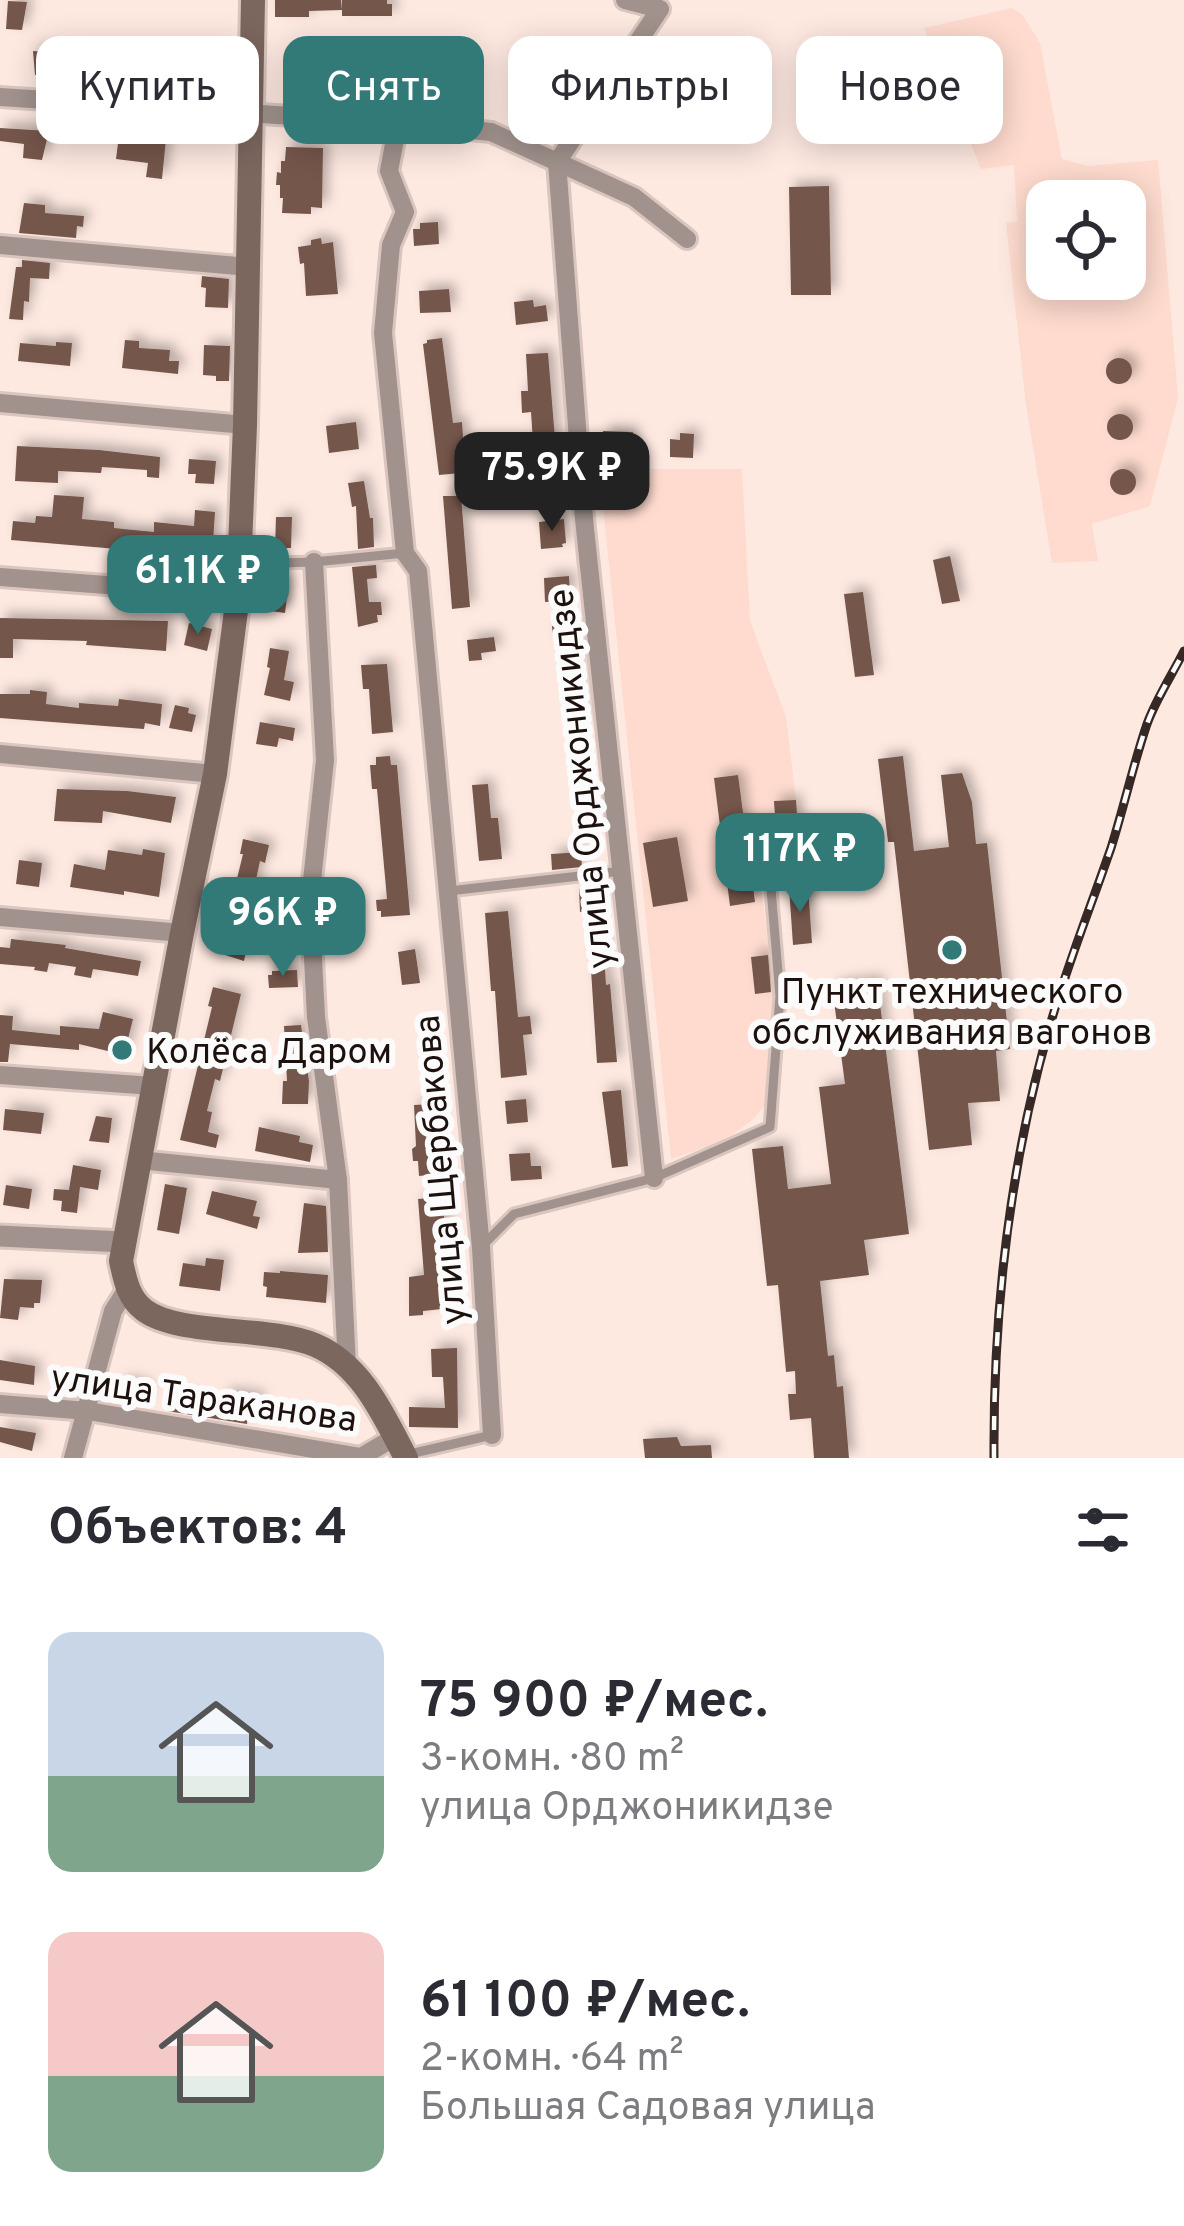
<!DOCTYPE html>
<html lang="ru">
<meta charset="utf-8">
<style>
:root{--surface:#fff;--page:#f7f7f7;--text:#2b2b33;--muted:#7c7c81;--accent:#327a78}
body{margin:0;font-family:Overpass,sans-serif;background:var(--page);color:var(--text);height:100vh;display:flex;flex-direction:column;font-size:45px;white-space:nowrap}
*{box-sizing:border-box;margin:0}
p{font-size:39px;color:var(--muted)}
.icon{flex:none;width:66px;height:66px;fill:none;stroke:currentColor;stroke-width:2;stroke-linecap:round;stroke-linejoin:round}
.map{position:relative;height:1458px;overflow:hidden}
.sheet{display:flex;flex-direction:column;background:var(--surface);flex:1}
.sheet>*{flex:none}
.top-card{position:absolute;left:36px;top:36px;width:1113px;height:108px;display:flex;gap:24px}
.controls{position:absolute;left:1026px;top:180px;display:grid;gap:24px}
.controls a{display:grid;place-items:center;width:120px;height:120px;border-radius:24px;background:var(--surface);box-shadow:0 6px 30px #0003;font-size:60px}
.price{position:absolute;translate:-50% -102px;padding:0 27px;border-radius:24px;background:var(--accent);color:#fff;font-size:39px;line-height:78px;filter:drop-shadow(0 3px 6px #0008)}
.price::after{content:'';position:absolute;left:50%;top:72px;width:36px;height:27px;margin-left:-18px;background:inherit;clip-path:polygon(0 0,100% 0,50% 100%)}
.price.on{background:#222;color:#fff}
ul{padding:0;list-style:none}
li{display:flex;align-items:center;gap:36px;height:300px;padding:0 48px}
li span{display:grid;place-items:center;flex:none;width:336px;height:240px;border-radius:24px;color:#555}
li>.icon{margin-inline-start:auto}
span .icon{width:144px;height:144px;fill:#fffc;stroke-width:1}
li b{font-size:51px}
h2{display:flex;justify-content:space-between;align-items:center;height:144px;padding:0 48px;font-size:51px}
.tag{padding:0 42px;border-radius:24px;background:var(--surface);box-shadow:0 6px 30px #0003;font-size:42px;line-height:108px}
.tag.on{background:var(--accent);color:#fff}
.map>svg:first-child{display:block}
.built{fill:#fedbce;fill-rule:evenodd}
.building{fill:#75574c;filter:url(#shadow)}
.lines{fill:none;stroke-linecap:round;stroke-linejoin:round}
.service-casing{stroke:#dac6bf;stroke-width:15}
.minor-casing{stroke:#dac6bf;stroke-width:24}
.tertiary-casing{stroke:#dac6bf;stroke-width:27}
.secondary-casing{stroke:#dac6bf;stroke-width:30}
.service{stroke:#a1928d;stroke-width:9}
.minor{stroke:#a1928d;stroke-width:18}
.tertiary{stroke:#a1928d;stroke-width:21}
.secondary{stroke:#7c675f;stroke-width:24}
.rail-casing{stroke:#362925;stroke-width:9}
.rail{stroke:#fbfbfb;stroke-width:4.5;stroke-dasharray:14;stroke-linecap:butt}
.poi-dot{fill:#327a78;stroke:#fbfbfb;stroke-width:4.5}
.labels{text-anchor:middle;stroke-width:12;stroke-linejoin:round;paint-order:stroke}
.street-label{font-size:36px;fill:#1d110d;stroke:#fbfbfb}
.poi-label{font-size:36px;fill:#1d110d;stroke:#fbfbfb}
</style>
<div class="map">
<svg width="1184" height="1458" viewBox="0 0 1184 1458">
<defs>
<filter id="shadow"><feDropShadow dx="6" dy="-6" stdDeviation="6" flood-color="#0004"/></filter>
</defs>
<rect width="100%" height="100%" fill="#fee9e1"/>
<g class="built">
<path d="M1012 8 1022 14 1040 43 1062 159 1088 166 1158 160 1178 398 1150 506 1092 524 1098 561 1052 563 1026 405 1006 223 1017 221 1014 165 981 169 924 28ZM1047 201H1125V279H1047Z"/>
<path d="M599 469H742L750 621 786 717 796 800 800 859 778 861 761 883 774 992 768 1103 751 1121 732 1135 710 1146 671 1159Z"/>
</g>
<g class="building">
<path d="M275 0H341L342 10 309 11V17H275Z"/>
<path d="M342 0H387V4H392V16H342Z"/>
<path d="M8 1 27 2 22 30 6 29Z"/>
<path d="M33 51 66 53 61 77 35 75Z"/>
<path d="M188 53H203V59L235 60 234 85 144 78 145 60 188 64Z"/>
<path d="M0 128 49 131 42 160 23 158 24 144 0 141Z"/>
<path d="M119 136 166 139 162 179 146 177 148 163 116 159Z"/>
<path d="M286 147 323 148 322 208 311 207V214L282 213 283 198H280V185H276L277 172 281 173V161H285Z"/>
<path d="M829 186 831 295H791L789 187Z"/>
<path d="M24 203 45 205V213L84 216 83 227 77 226 76 238 19 233Z"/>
<path d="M438 222 439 244 414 246 413 229H420V223Z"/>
<path d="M321 238 322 244 333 242 338 294 306 296 304 263 300 264 298 247 311 245V240Z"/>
<path d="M22 260 50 263 49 279 30 278 29 302 24 301 23 320 9 319 16 267H22Z"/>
<path d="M202 276 229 279 228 308 205 307 206 288 201 287Z"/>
<path d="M449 289 451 312 420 313 419 291Z"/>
<path d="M533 300 534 307 546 305 548 321 516 325 514 302Z"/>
<path d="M442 338 453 423 462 422 465 466H461V473L439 475 423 344 427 343V340Z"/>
<path d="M125 340 139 341V348L170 350 169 361H179L178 374 122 368Z"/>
<path d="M56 342 72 343 70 366 18 361 20 343 56 346Z"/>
<path d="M204 345 230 346 229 381H216V376L203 375Z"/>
<path d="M548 353 556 451H541V460H527L526 442H533L531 412 522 413 521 391H528L526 354Z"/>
<circle cx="1119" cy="371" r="13"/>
<circle cx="1120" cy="427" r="13"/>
<path d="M356 422 359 449 329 453 326 426Z"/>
<path d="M603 431 633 432 632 457 602 455Z"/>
<path d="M680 433 694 434 693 458 670 457V439L680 440Z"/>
<path d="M17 446 99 450 160 457 159 478 147 477V470L102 467 101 473 58 471V483L15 481Z"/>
<path d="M189 459 216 461 214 484 195 483 196 474H188Z"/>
<circle cx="1123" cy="482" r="13"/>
<path d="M364 481 370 518H373L374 547 358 549 356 506 352 507 348 483Z"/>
<path d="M54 495 84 497 82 519 114 522V528L154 532V522L194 526 195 510 215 512 212 557 11 540 13 521 35 523 36 516 52 517Z"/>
<path d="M443 496H461L470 607 452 609Z"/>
<path d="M276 517H292L291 548H275Z"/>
<path d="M564 519 566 543 562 544 563 547 541 549 539 522Z"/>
<path d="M950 556 960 601 942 604 933 560Z"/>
<path d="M376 565 377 578 367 579 369 602H381L382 615H377L378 622 358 627 352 567Z"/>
<path d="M569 576 570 595H561L562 601 545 602 544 578Z"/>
<path d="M273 579 289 581 285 613 270 611Z"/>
<path d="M863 592 874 675 855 677 844 594Z"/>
<path d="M0 618 168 621 166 651 86 645 87 641 13 639V658H0Z"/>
<path d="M558 620H569V625L573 624 583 726 568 727 560 645 554 646 552 626H559Z"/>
<path d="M189 623 212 629 207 651 184 645Z"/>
<path d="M494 637 496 651 481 653 482 660 469 661 467 640Z"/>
<path d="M270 648 289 651 284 680 294 682 290 701 264 695 270 668 267 667Z"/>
<path d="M387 664 393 732 372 734 369 689H363L361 665Z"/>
<path d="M30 690 47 692 46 704 79 708V703L118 706 119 699 162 704 160 726 145 723 144 729 0 718V694H30Z"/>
<path d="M175 705 189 708 188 713 196 715 192 732 169 728Z"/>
<path d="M260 722 295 728 293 741 279 738 277 747 256 744Z"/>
<path d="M390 756 391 765H397L410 915 381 917V911H377L376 900 387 899 377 789H372L370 765H376V757Z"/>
<path d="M903 756 914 851 949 847 941 775 962 773 972 802 976 844 987 843 1010 1049 996 1051 1000 1101 968 1103 972 1145 929 1150 894 842H888L878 759Z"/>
<path d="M738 775 755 902 730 906 714 778Z"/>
<path d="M488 784 491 818H498L502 859 479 861 472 785Z"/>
<path d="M57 789 127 791 176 797 171 823 103 811 102 823 54 821Z"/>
<path d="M796 800 800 859 778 861 774 801Z"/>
<path d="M677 837 688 901 653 907 643 843Z"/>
<path d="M243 839 269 845 265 863 260 861 254 889 259 890 255 907 261 908 257 925 252 923 244 961 219 953 243 854H240Z"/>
<path d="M143 849 165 853 159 897 124 891V895L70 887 74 864 105 870 108 850 142 855Z"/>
<path d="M581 852 582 867 552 870 551 854Z"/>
<path d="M19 860 42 863 39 887 16 884Z"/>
<path d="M808 886 812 943 793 945 789 887Z"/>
<path d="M600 888 602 911 580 912 579 889Z"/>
<path d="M508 911 518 1017 530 1016 532 1034 523 1035 527 1075 501 1078 495 991H491L485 913Z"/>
<path d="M603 938 606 985 610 984 617 1062 597 1063 589 939Z"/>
<path d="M11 939 66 945 65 948 141 961 138 976 93 969 91 978 74 975 76 967 49 963 47 972 34 970 35 967 0 964V947L10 948Z"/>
<path d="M415 949 420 983 402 985 398 952Z"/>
<path d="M768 955 771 992 755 994 751 957Z"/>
<path d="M297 970 298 987 269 988 268 975H272V971Z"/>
<path d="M877 980 909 1234 864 1240 869 1275 820 1281 828 1356 834 1355 837 1387 843 1386 849 1458H814L811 1418 790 1420 788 1394H796L795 1371 786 1372 778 1285 767 1286 752 1149 783 1146 788 1189 831 1184 819 1087 845 1084 832 986Z"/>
<path d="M213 987 241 994 220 1081 215 1079 207 1111 212 1112 208 1132 219 1135 216 1148 180 1140 212 1007 208 1006Z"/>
<path d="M103 1012 133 1019 124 1055 79 1044V1050L10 1044 8 1062H0V1015L13 1016 12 1030 60 1035V1026L99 1029Z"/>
<path d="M301 1025 309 1081 308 1104H282L283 1081H287L284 1026Z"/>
<path d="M621 1090 628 1166 612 1168 602 1092Z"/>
<path d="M526 1099 528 1122 507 1124 505 1101Z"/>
<path d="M433 1104 439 1174 419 1176 418 1161H413L412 1149 416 1146 414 1105Z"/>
<path d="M5 1109 44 1113 41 1134 3 1130Z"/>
<path d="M96 1116 112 1118 109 1143 89 1141Z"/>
<path d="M259 1127 300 1136 299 1142 313 1145 310 1162 255 1151Z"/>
<path d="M530 1153 531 1166H541L542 1179 511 1181 509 1154Z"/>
<path d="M73 1165 101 1170 98 1190 80 1187 77 1213 61 1211 62 1201 53 1200 54 1189 69 1190Z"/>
<path d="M165 1184 187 1188 179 1234 157 1230Z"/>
<path d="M6 1185 32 1189 29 1209 3 1205Z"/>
<path d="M212 1191 257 1201 253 1216 260 1217 257 1229 206 1214Z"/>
<path d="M442 1197 448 1257 437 1258 442 1309 423 1311V1315L409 1316V1277L424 1275 418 1199Z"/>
<path d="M304 1203 326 1206 328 1252 298 1253Z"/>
<path d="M206 1258 224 1260 220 1291 179 1286 183 1263 205 1266Z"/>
<path d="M280 1271 328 1275 326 1303 266 1297 267 1287 263 1286 264 1272 280 1273Z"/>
<path d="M4 1279 42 1280 40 1303H34V1308L20 1307 18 1320 0 1318Z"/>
<path d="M457 1348 458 1428 409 1427V1407L445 1408 443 1377H432L431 1349Z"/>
<path d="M0 1360 35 1366 34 1385 0 1380Z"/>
<path d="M122 1381 147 1387 142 1406 117 1402Z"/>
<path d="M224 1393 259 1397 257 1415 248 1414 247 1424 167 1411 170 1397 195 1401 194 1407 222 1411Z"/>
<path d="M0 1427 36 1433 32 1451 0 1442Z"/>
<path d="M677 1437 681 1446 711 1445 712 1458H645L643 1439Z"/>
</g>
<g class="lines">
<defs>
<g id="service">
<path d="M244 564 314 562 405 553"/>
<path d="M449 891 622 871"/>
<path d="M484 1244 514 1214 654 1178 770 1127 780 996 771 889 779 876 800 872"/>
<path d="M410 1454 492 1435"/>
</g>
<g id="minor">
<path d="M625 0 660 9 557 162 584 519 654 1178"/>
<path d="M0 97 398 123 491 132 634 197 687 239"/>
<path d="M398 123 389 171 405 212 391 245 383 333 405 553 418 571 481 1248 492 1435"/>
<path d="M0 245 249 267"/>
<path d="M0 403 245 425"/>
<path d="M314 562 325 760 310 899 316 1017 338 1180 347 1367"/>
<path d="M0 577 238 595"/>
<path d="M0 754 215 774"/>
<path d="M0 917 182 933"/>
<path d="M0 1075 153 1086"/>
<path d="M139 1160 338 1180"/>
<path d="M0 1404 88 1411 361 1457 395 1437"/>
<path d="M73 1458 113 1311 127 1289"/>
</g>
<path id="tertiary" d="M0 1236 123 1242"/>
<path id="secondary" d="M253 0 245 425 238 595 215 774 182 933 121 1261C125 1279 128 1298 144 1310 178 1336 270 1326 315 1345 362 1365 384 1416 406 1458"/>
</defs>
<use href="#service" class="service-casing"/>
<use href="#minor" class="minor-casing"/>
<use href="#tertiary" class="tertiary-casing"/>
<use href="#secondary" class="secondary-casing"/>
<use href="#service" class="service"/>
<use href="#minor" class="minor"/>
<use href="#tertiary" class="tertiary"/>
<use href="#secondary" class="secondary"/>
<defs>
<path id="rail" d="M994 1458C993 1312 1010 1162 1051 1022 1068 963 1091 906 1111 848 1124 807 1133 765 1147 724 1156 699 1172 675 1184 651"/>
</defs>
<use href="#rail" class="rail-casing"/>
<use href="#rail" class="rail"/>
</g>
<g class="poi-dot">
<circle cx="952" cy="950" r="12"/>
<circle cx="122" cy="1050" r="12"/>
</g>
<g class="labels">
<g class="street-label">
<text transform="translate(579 779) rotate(-96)" y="13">улица Орджоникидзе</text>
<text transform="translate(439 1170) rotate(-95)" y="13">улица Щербакова</text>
<text transform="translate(204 1397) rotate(8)" y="13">улица Тараканова</text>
</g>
<g class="poi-label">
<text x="952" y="1003">Пункт технического<tspan x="952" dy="41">обслуживания вагонов</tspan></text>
<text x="146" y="1063" text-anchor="start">Колёса Даром</text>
</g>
</g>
</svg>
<div class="controls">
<a><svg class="icon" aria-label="locate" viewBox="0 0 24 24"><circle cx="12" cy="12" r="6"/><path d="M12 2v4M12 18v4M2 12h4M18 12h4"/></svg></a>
</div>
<b class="price on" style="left:552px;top:534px">75.9K ₽</b>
<b class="price" style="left:198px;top:637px">61.1K ₽</b>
<b class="price" style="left:800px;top:915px">117K ₽</b>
<b class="price" style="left:283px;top:979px">96K ₽</b>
<div class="top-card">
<a class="tag">Купить</a>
<a class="tag on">Снять</a>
<a class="tag">Фильтры</a>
<a class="tag">Новое</a>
</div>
</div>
<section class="sheet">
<h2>Объектов: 4<svg class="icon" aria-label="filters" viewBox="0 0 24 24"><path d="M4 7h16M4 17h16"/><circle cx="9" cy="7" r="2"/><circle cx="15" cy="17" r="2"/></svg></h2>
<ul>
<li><span style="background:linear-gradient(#c9d6e8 60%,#7fa58c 0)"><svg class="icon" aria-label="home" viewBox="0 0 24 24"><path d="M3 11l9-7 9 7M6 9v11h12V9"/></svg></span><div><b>75 900 ₽/мес.</b><p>3-комн. · 80 m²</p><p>улица Орджоникидзе</p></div></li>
<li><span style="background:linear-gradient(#f6c9c9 60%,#7fa58c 0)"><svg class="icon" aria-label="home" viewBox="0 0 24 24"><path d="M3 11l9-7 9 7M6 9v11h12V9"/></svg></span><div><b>61 100 ₽/мес.</b><p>2-комн. · 64 m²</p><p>Большая Садовая улица</p></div></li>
</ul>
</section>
